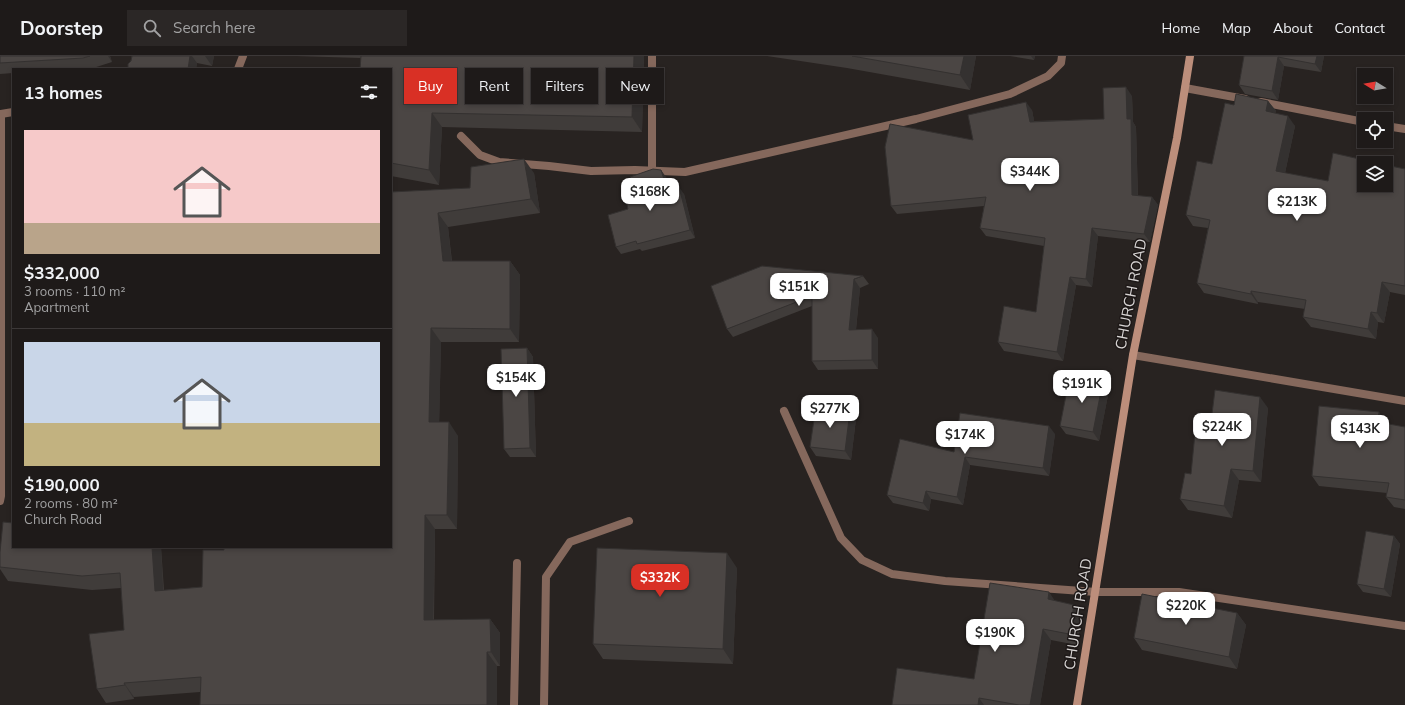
<!DOCTYPE html>
<meta charset="utf-8">
<style>
:root{--surface:#1e1a19;--page:#2b2726;--text:#f1f3f6;--muted:#a1a1a2;--line:#3c3838;--accent:#d93025}
body{margin:0;font-family:Mulish,sans-serif;background:var(--page);color:var(--text);height:100vh;display:flex;flex-direction:column;font-size:15px;white-space:nowrap}
*{box-sizing:border-box;margin:0}
p{font-size:13px;color:var(--muted)}
.icon{flex:none;width:22px;height:22px;fill:none;stroke:currentColor;stroke-width:2;stroke-linecap:round;stroke-linejoin:round}
.map{position:relative;flex:1;overflow:hidden}
.details{position:absolute;left:12px;top:12px;width:380px;height:480px;display:flex;flex-direction:column;background:var(--surface);border-radius:0px;box-shadow:0 2px 6px #0003,0 0 0 1px var(--line)}
.details>*{flex:none}
.banner{position:absolute;left:404px;top:12px;width:380px;height:36px;display:flex;gap:8px}
.needle{width:26px;rotate:281deg}
.tools{position:absolute;left:1357px;top:12px;display:grid;gap:8px}
.tools a{display:grid;place-items:center;width:36px;height:36px;border-radius:0px;background:var(--surface);box-shadow:0 2px 6px #0003,0 0 0 1px var(--line);font-size:20px}
.price{position:absolute;translate:-50% -34px;padding:0 9px;border-radius:8px;background:#fff;color:#222;font-size:13px;line-height:26px;filter:drop-shadow(0 1px 2px #0008)}
.price::after{content:'';position:absolute;left:50%;top:24px;width:12px;height:9px;margin-left:-6px;background:inherit;clip-path:polygon(0 0,100% 0,50% 100%)}
.price.active{background:var(--accent);color:#fff}
ul{padding:0;list-style:none}
li{display:grid;align-content:center;gap:8px;height:212px;padding:0 12px}
li+li{border-top:1px solid var(--line)}
li span{display:grid;place-items:center;height:124px;border-radius:0px;color:#555}
li>.icon{margin-inline-start:auto}
span .icon{width:72px;height:72px;fill:#fffc;stroke-width:1}
li b{font-size:17px}
h2{display:flex;justify-content:space-between;align-items:center;height:48px;padding:0 12px;font-size:17px}
.chip{padding:0 14px;border-radius:0px;background:var(--surface);box-shadow:0 2px 6px #0003,0 0 0 1px var(--line);font-size:14px;line-height:36px}
.chip.active{background:var(--accent);color:#fff}
header{display:flex;align-items:center;gap:24px;box-sizing:border-box;height:56px;padding:0 20px;background:var(--surface);border-bottom:1px solid var(--line)}
header strong{font-size:19px}
nav{display:flex;gap:22px;margin-inline-start:auto;font-size:14px}
.search{width:280px;height:36px;background:var(--page);display:flex;align-items:center;gap:10px;box-sizing:border-box;padding:0 14px;border-radius:0px;color:var(--muted);font-size:15px}
.map>svg:first-child{display:block}
.lines{fill:none;stroke-linecap:round;stroke-linejoin:round}
.lane{stroke:#85685c;stroke-width:8}
.street{stroke:#85685c;stroke-width:8}
.secondary{stroke:#bc8e7b;stroke-width:8}
.wall{fill:#403c3a}
.shaded-wall{fill:#343130}
.building{fill:#4b4644;stroke:#343130}
.labels{text-anchor:middle;stroke-width:3;stroke-linejoin:round;paint-order:stroke}
.street-label{font-size:15px;fill:#d8d5d4;stroke:#1e1918}
</style>
<header>
<strong>Doorstep</strong>
<div class="search"><svg class="icon" aria-label="search" viewBox="0 0 24 24"><circle cx="10" cy="10" r="6"/><path d="M15 15l6 6"/></svg>Search here</div>
<nav><a>Home</a><a>Map</a><a>About</a><a>Contact</a></nav>
</header>
<div class="map">
<svg width="1405" height="649" viewBox="0 0 1405 649">
<rect width="100%" height="100%" fill="#282321"/>
<g class="lines">
<g class="lane">
<path d="M652 0V115"/>
<path d="M461 80 480 99 499 106 549 110 591 115 635 114 685 116 916 63 1010 38 1048 20 1061 7 1062 0"/>
<path d="M514 649 517 507"/>
<path d="M544 649 546 521 570 486 629 465"/>
</g>
<g class="street">
<path d="M238 13 243 0"/>
<path d="M1185 32 1245 43"/>
<path d="M1261 46 1364 66"/>
<path d="M0 58H1V440L0 445"/>
<path d="M1 58 13 56"/>
<path d="M1386 70 1405 73"/>
<path d="M1133 299 1405 345"/>
<path d="M784 355 841 482 862 504 892 518 945 525 1096 536H1179L1405 570"/>
</g>
<path class="secondary" d="M1077 649 1133 299 1177 82 1190 0"/>
</g>
<g class="wall">
<path d="M0 0H110L112 6 90 13H13V17L0 18Z"/>
<path d="M132 0H214L212 10 197 7 196 13H128Z"/>
<path d="M296 0H644L642 76 442 71 439 129 391 120V13L360 2Z"/>
<path d="M767 0H976L970 34 847 12Z"/>
<path d="M1010 0H1035L1034 4Z"/>
<path d="M1244 0H1324L1321 16 1284 10 1278 44 1245 38 1239 29Z"/>
<path d="M1132 40 1133 66 1136 71 1138 140 1152 141 1158 149 1150 186 1098 180 1092 231 1076 229 1063 305 1004 295 998 286 1036 256 1044 190 986 180 980 172 984 150 897 158 891 150 973 84 1032 54 1034 65 1104 63Z"/>
<path d="M1268 45 1276 55 1275 57 1295 70 1285 117 1328 125 1405 113V239L1390 236 1384 267 1378 266 1376 283 1311 271 1303 261 1305 253 1258 246V248L1204 237 1197 227 1208 172 1193 170 1186 159 1212 108 1234 49Z"/>
<path d="M534 117 540 157 448 171 452 205H510L520 219 519 286H441L439 366 458 380 457 473H435L434 564 490 563 500 577V610H497V649H200V636L134 641V643L106 647 97 633 124 574 121 532 92 534 8 525 0 513V496L13 491H161L164 534 202 531 224 494 391 491V136L470 132Z"/>
<path d="M666 121 670 133 684 138 695 182 642 195 640 193 621 198 616 191 628 153Z"/>
<path d="M863 220 869 228 860 232 856 274 878 282V313L818 314 812 305V250L733 281 727 273Z"/>
<path d="M527 292 533 301 536 401H510L504 393Z"/>
<path d="M1103 325 1109 334 1099 385 1066 378 1060 370Z"/>
<path d="M1268 352 1261 426 1239 424 1232 462 1188 454 1180 443 1191 418 1212 358Z"/>
<path d="M850 355 856 363 851 404 816 400 810 391Z"/>
<path d="M1386 366V368L1405 371V453L1394 451 1386 441 1387 437 1319 430 1312 420Z"/>
<path d="M1055 378 1049 420 970 409 963 449 931 443 929 455 893 447 887 439 954 396Z"/>
<path d="M1394 480 1400 488 1391 541 1363 536 1357 528Z"/>
<path d="M737 512 733 608 603 603 593 588Z"/>
<path d="M1049 536 1054 545 1074 549 1082 560 1077 589 1051 584 1040 649H892L974 623Z"/>
<path d="M1237 557 1246 569 1237 613 1142 594 1134 582Z"/>
</g>
<g class="shaded-wall">
<path d="M108 0H110L112 6Z"/>
<path d="M190 0H192L197 7 196 13H188Z"/>
<path d="M205 0H214L212 10Z"/>
<path d="M634 0H644L642 76 632 61Z"/>
<path d="M964 0H976L970 34 960 19Z"/>
<path d="M1031 0H1035L1034 4Z"/>
<path d="M1317 0H1324L1321 16 1315 8Z"/>
<path d="M1278 1 1284 10 1278 44 1272 35Z"/>
<path d="M1126 31 1132 40 1133 66 1136 71 1138 147 1132 139 1127 63Z"/>
<path d="M1268 45 1276 55 1274 66 1266 55Z"/>
<path d="M1026 46 1032 54 1036 74 1030 66Z"/>
<path d="M432 57 442 71 439 129 429 114Z"/>
<path d="M1288 60 1295 70 1283 126 1276 115Z"/>
<path d="M524 103 534 117 540 157 531 143Z"/>
<path d="M661 114 666 121 672 141 667 133Z"/>
<path d="M679 131 684 138 695 182 690 174Z"/>
<path d="M1152 141 1158 149 1150 186 1144 178Z"/>
<path d="M438 157 448 171 453 219 443 205Z"/>
<path d="M1092 172 1098 180 1092 231 1086 223Z"/>
<path d="M510 205 520 219 519 286 510 273Z"/>
<path d="M1070 221 1076 229 1063 305 1057 296Z"/>
<path d="M854 223 860 232 855 282 849 274Z"/>
<path d="M1382 226 1390 236 1384 267 1377 257Z"/>
<path d="M1251 235 1258 246V248L1251 238Z"/>
<path d="M1371 256 1378 266 1376 283 1368 273Z"/>
<path d="M431 272 441 286 439 380 429 366Z"/>
<path d="M872 273 878 282V313L872 304Z"/>
<path d="M527 292 533 301 536 401 530 392Z"/>
<path d="M1103 325 1109 334 1099 385 1093 376Z"/>
<path d="M1260 341 1268 352 1261 426 1253 415Z"/>
<path d="M850 355 856 363 851 404 845 395Z"/>
<path d="M1379 356 1386 366 1385 377 1378 366Z"/>
<path d="M449 366 458 380 457 473 447 459Z"/>
<path d="M1049 370 1055 378 1049 420 1043 412Z"/>
<path d="M965 401 970 409 963 449 957 441Z"/>
<path d="M1231 413 1239 424 1232 462 1224 450Z"/>
<path d="M926 435 931 443 929 455 923 447Z"/>
<path d="M425 459 435 473 433 578 424 564Z"/>
<path d="M1394 480 1400 488 1391 541 1384 533Z"/>
<path d="M152 491H161L164 549 155 535Z"/>
<path d="M727 497 737 512 733 608 723 593Z"/>
<path d="M1049 536 1057 548 1048 543Z"/>
<path d="M1074 549 1082 560 1077 589 1069 578Z"/>
<path d="M1237 557 1246 569 1237 613 1229 601Z"/>
<path d="M490 563 500 577V610L491 596Z"/>
<path d="M1043 573 1051 584 1040 649H1030Z"/>
<path d="M487 596 497 610V649H487Z"/>
<path d="M124 627 134 641V643L125 629Z"/>
<path d="M979 642 984 649H978Z"/>
</g>
<g class="building">
<path d="M0 0H90L83 2 0 7Z"/>
<path d="M132 0H190L188 13H128V8L131 5Z"/>
<path d="M361 0H634L632 61 432 57 429 114 391 107V13H360Z"/>
<path d="M852 0H964L960 19Z"/>
<path d="M1244 0H1317L1315 8 1278 1 1272 35 1239 29Z"/>
<path d="M1126 31 1127 63H1131L1132 139 1152 141 1144 178 1092 172 1086 223 1070 221 1057 296 998 286 1004 250 1036 256 1045 182 980 172 986 141 891 150 885 91 890 68 973 84 968 59 1026 46 1030 66 1104 63 1103 32Z"/>
<path d="M1236 38 1268 45 1266 55 1288 60 1276 115 1328 125 1333 97 1377 107H1364V129H1386V109L1405 113V230L1382 226 1377 257 1371 256 1368 273 1303 261 1306 244 1251 235V238L1197 227 1210 164 1186 159 1197 105 1212 108 1225 47 1234 49Z"/>
<path d="M524 103 531 143 438 157 443 205H510V273L431 272 429 366H449L447 459H425L424 564 490 563 491 596H487V649H200L201 621 124 627 125 629 97 633 89 578 124 574 120 517 82 520 0 511V496L3 466 13 467V491H152L155 535 202 531 203 494H224V491H391V136L470 132 471 111Z"/>
<path d="M653 113 661 114 667 133 679 131 690 174 637 188 636 185 616 191 608 159 628 153 626 144 637 141 630 121Z"/>
<path d="M762 210 863 220 854 223 849 274 872 273V304L812 305V240L727 273 711 230Z"/>
<path d="M527 292 530 392 504 393 501 293Z"/>
<path d="M1070 319 1103 325 1093 376 1060 370Z"/>
<path d="M1215 334 1260 341 1253 415 1231 413 1224 450 1180 443 1185 417 1191 418 1197 357 1212 358Z"/>
<path d="M816 350 850 355 845 395 810 391Z"/>
<path d="M1319 350 1379 356 1378 366 1405 371V444L1386 441 1389 427 1312 420Z"/>
<path d="M960 357 1049 370 1043 412 965 401 957 441 926 435 923 447 887 439 900 383 954 396Z"/>
<path d="M1366 475 1394 480 1384 533 1357 528Z"/>
<path d="M597 492 727 497 723 593 593 588Z"/>
<path d="M990 527 1049 536 1048 543 1074 549 1069 578 1043 573 1030 649H1019L979 642 978 649H892L897 612 974 623Z"/>
<path d="M1142 538 1237 557 1229 601 1134 582Z"/>
</g>
<g class="labels">
<g class="street-label">
<text transform="translate(1131 238) rotate(-79)" y="5">CHURCH ROAD</text>
<text transform="translate(1078 558) rotate(-81)" y="5">CHURCH ROAD</text>
</g>
</g>
</svg>
<div class="tools">
<a><svg class="needle" viewBox="-14 -14 28 28"><path d="M0-13l5 13h-10z" fill="#e53935"/><path d="M0 13l5-13h-10z" fill="#a1a1a2"/></svg></a>
<a><svg class="icon" aria-label="locate" viewBox="0 0 24 24"><circle cx="12" cy="12" r="6"/><path d="M12 2v4M12 18v4M2 12h4M18 12h4"/></svg></a>
<a><svg class="icon" aria-label="layers" viewBox="0 0 24 24"><path d="M12 4l9 5-9 5-9-5zM3 14l9 5 9-5"/></svg></a>
</div>
<b class="price" style="left:1030px;top:136px">$344K</b>
<b class="price" style="left:650px;top:156px">$168K</b>
<b class="price" style="left:1297px;top:166px">$213K</b>
<b class="price" style="left:799px;top:251px">$151K</b>
<b class="price" style="left:516px;top:342px">$154K</b>
<b class="price" style="left:1082px;top:348px">$191K</b>
<b class="price" style="left:830px;top:373px">$277K</b>
<b class="price" style="left:1222px;top:391px">$224K</b>
<b class="price" style="left:1360px;top:393px">$143K</b>
<b class="price" style="left:965px;top:399px">$174K</b>
<b class="price active" style="left:660px;top:542px">$332K</b>
<b class="price" style="left:1186px;top:570px">$220K</b>
<b class="price" style="left:995px;top:597px">$190K</b>
<div class="banner">
<a class="chip active">Buy</a>
<a class="chip">Rent</a>
<a class="chip">Filters</a>
<a class="chip">New</a>
</div>
<section class="details">
<h2>13 homes<svg class="icon" aria-label="filters" viewBox="0 0 24 24"><path d="M4 7h16M4 17h16"/><circle cx="9" cy="7" r="2"/><circle cx="15" cy="17" r="2"/></svg></h2>
<ul>
<li><span style="background:linear-gradient(#f6c9c9 75%,#b9a48a 0)"><svg class="icon" aria-label="home" viewBox="0 0 24 24"><path d="M3 11l9-7 9 7M6 9v11h12V9"/></svg></span><div><b>$332,000</b><p>3 rooms · 110 m²</p><p>Apartment</p></div></li>
<li><span style="background:linear-gradient(#c9d6e8 65%,#c2b280 0)"><svg class="icon" aria-label="home" viewBox="0 0 24 24"><path d="M3 11l9-7 9 7M6 9v11h12V9"/></svg></span><div><b>$190,000</b><p>2 rooms · 80 m²</p><p>Church Road</p></div></li>
</ul>
</section>
</div>
